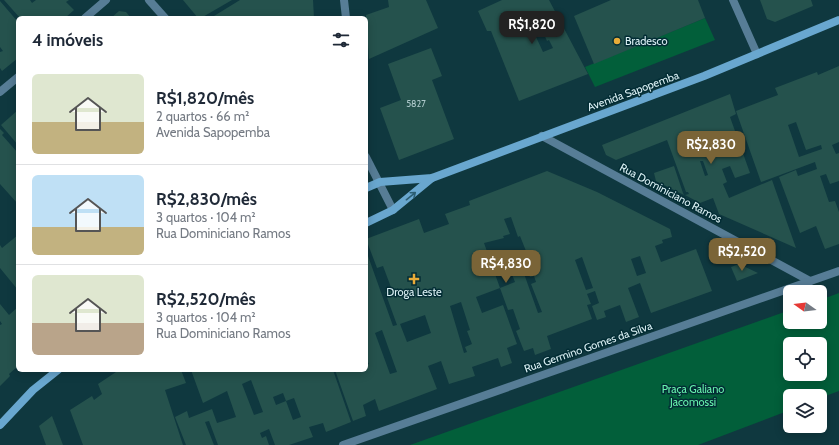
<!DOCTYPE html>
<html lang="pt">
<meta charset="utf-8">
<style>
:root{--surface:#fff;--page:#f2f2f3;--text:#1f2937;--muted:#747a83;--line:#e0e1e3;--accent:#7a6437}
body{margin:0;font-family:Cabin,sans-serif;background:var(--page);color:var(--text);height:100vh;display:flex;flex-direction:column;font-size:15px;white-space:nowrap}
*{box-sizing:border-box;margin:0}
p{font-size:13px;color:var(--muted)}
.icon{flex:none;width:22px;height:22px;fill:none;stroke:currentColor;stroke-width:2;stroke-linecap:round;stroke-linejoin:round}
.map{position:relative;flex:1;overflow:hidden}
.panel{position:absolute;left:16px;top:16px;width:352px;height:356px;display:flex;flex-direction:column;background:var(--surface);border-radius:6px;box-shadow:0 2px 10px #0003}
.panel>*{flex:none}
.needle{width:26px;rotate:284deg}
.tools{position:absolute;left:783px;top:285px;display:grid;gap:8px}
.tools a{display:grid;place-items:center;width:44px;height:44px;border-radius:6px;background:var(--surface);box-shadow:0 2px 10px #0003;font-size:20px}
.price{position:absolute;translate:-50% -34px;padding:0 9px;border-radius:8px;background:var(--accent);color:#fff;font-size:13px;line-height:26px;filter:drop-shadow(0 1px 2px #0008)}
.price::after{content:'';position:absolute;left:50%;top:24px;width:12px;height:9px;margin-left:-6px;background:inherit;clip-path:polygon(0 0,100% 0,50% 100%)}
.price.selected{background:#222;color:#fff}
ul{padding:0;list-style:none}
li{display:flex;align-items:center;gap:12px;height:100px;padding:0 16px}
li+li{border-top:1px solid var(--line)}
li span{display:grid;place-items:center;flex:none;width:112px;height:80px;border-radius:6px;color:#555}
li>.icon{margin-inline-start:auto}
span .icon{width:48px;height:48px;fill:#fffc;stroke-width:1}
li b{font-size:17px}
h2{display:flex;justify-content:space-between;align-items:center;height:48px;padding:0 16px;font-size:17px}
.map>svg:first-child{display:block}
.green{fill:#025f3a;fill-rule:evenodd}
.building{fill:#25524d;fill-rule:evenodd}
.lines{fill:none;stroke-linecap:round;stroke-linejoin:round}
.minor{stroke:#577d96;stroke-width:8}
.secondary{stroke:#69a7cf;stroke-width:8}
.oneway{stroke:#2c5e73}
.poi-dot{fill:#e9ab38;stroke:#032d35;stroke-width:1.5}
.labels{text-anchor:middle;stroke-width:3;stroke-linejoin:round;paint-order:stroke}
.number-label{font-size:9px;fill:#aec9cb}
.poi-label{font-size:11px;fill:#dcf1f5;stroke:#032d35;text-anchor:start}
.street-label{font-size:11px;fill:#dcf1f5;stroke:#032d35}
.park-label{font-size:11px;fill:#68f4ae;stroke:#032d35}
</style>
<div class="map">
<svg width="839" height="445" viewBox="0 0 839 445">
<rect width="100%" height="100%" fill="#0f383f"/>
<g class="green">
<path d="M705 18 715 40 595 87 585 67Z"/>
<path d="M839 293V391L820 398V396H790V410L698 445H410L790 310V322H820V300ZM790 344H820V374H790Z"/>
</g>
<g class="building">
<path d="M4 0H30L32 3 36 0H69L66 2 74 10 65 18H20Z"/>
<path d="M183 0H232L201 18H198Z"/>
<path d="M240 0H313L314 18H216L214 16Z"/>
<path d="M388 0H426L438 28 369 59 366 15 389 7Z"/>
<path d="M502 0H549L588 74 519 101 491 31H487L478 11ZM539 23 547 41 549 40 553 48 543 52 531 26Z"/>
<path d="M611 0H698L705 18 594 64 574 16Z"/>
<path d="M760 0H811L813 6 775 22 767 19Z"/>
<path d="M0 1 18 22V58L2 71 0 68V52L3 51 0 47Z"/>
<path d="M119 11 126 12 131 18H111Z"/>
<path d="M431 48 442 76 432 80 454 139 399 160 380 108 401 100 388 64Z"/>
<path d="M839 66V142L832 145 836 154 839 153V181L830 184 826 174 820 176 829 202 835 201 839 212V244L825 249 816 226 800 233 779 177 796 170 798 176 817 169 815 162 761 182 736 111 778 95 775 88 817 72 818 75ZM796 122 806 150 821 145 822 149 799 157 788 125Z"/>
<path d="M730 94 736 114 730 117 750 173 735 178 730 166 722 169 727 182 723 184 729 198 772 180 796 248 719 214 713 198 700 203 685 195 689 194 688 192H686L667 140 616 160 606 155 602 145ZM700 161H703L708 175 705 176Z"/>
<path d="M18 110V145L1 125Z"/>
<path d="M0 129 4 133 2 135 18 153V204L0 184Z"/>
<path d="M674 166 683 193 684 195 656 181 654 173Z"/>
<path d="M547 171 597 192 670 229 672 237 662 240 663 243 655 246 661 262 696 249 712 291 651 313 640 283 628 288 639 317 626 322 620 305 604 311 606 317 597 320 592 306 599 303 595 291 587 294 591 304 587 305 592 319 547 336 551 349 535 355 533 348 524 351 516 331 520 329 513 309 508 310 500 288 515 282 511 272 522 268 538 313 542 312 531 284 536 282 534 276 530 277 525 263 530 261 520 236 518 237 511 217 504 219 510 234 503 236 504 238 484 243 500 288 476 297 482 313 503 305 517 344 507 348 512 363 501 367 498 358 472 367 475 376 449 384 441 361 428 366 437 389 379 411 375 399 363 405 366 416 353 421 335 370H366V365L369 364 366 358V256H368L393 326 397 325 385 292 392 290 383 266 377 268 366 239 419 219 424 233 449 224 445 214 470 205 469 201ZM640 256 646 273 637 276 631 259ZM582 257 593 288 586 290 575 260ZM461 302 470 330 467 331 472 344 465 347 467 352 464 353 450 306ZM425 315 431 333 407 342 400 324ZM382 330 397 372 390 374 375 333Z"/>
<path d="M18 235V290L0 268V245L2 248Z"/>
<path d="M739 264 758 273 737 281 731 267Z"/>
<path d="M0 304 9 315 18 307V366L9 374 10 376 0 386V325L2 324 0 321Z"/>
<path d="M119 370H181L186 383 165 390 183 445H83L70 410 92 396 94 400 102 394 98 384Z"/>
<path d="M191 370H318V372L333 370 351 422 326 432 323 423 309 427 313 437 289 445H275L269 429 260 433 262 438 266 436 269 445H218L209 421 205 422 214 445H186L175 417 187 411 189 418 212 409 217 423 236 417 227 391 203 403ZM251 380 263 412 254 415 242 384ZM283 393 286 401 294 398 301 417 293 420 286 401 276 405 273 397Z"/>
<path d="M52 416 63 445H46L39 426Z"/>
</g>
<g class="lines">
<g class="minor">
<path d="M149 0 165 18"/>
<path d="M344 0 346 18"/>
<path d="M733 0 757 54"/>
<path d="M85 18 106 0"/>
<path d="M0 92 18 77"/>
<path d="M542 136 810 281"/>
<path d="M366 157 393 210"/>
<path d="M343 445 839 271"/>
</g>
<g class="secondary">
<path d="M366 188 380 182 432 178 704 76 839 20"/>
<path d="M366 223 393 210 432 178"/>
<path d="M0 425 33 390 58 370"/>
</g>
</g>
<defs><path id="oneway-shaft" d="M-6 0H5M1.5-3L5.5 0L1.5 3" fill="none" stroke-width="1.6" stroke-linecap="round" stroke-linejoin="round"/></defs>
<use class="oneway" href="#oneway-shaft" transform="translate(411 196) rotate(-39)"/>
<g class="poi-dot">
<circle cx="617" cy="41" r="4"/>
<path d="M412 273h4v4h4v4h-4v4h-4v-4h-4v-4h4z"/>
</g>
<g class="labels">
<g class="number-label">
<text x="416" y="107">5827</text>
</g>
<g class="poi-label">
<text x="625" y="45">Bradesco</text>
<text x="414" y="296" text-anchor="middle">Droga Leste</text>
</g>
<g class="street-label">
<text transform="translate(633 91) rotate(-20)" y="4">Avenida Sapopemba</text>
<text transform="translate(671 193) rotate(28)" y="4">Rua Dominiciano Ramos</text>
<text transform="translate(588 347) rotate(-19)" y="4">Rua Germino Gomes da Silva</text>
</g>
<g class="park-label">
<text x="693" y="393">Praça Galiano<tspan x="693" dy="13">Jacomossi</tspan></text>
</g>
</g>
</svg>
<div class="tools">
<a><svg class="needle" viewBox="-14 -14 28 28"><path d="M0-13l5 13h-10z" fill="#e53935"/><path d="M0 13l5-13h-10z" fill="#747a83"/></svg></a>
<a><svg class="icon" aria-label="locate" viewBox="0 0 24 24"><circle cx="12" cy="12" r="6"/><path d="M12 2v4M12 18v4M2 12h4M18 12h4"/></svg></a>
<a><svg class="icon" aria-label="layers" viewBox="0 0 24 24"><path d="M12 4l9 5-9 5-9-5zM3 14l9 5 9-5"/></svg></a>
</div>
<b class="price selected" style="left:532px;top:45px">R$1,820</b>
<b class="price" style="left:711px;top:165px">R$2,830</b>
<b class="price" style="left:742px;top:272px">R$2,520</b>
<b class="price" style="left:506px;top:284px">R$4,830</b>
<section class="panel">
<h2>4 imóveis<svg class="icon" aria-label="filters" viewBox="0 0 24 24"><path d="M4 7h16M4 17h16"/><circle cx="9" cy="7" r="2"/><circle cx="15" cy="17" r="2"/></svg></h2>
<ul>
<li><span style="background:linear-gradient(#dfe7d0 60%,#c2b280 0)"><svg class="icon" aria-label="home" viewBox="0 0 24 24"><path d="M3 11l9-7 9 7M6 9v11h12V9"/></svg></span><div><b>R$1,820/mês</b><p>2 quartos · 66 m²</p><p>Avenida Sapopemba</p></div></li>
<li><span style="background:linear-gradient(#bfe0f5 65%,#c2b280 0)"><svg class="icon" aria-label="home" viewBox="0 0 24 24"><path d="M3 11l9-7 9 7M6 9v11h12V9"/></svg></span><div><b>R$2,830/mês</b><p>3 quartos · 104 m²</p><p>Rua Dominiciano Ramos</p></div></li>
<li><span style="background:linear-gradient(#dfe7d0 60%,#b9a48a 0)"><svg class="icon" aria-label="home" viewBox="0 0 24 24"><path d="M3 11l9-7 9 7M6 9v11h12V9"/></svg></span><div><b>R$2,520/mês</b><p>3 quartos · 104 m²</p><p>Rua Dominiciano Ramos</p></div></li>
</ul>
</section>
</div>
